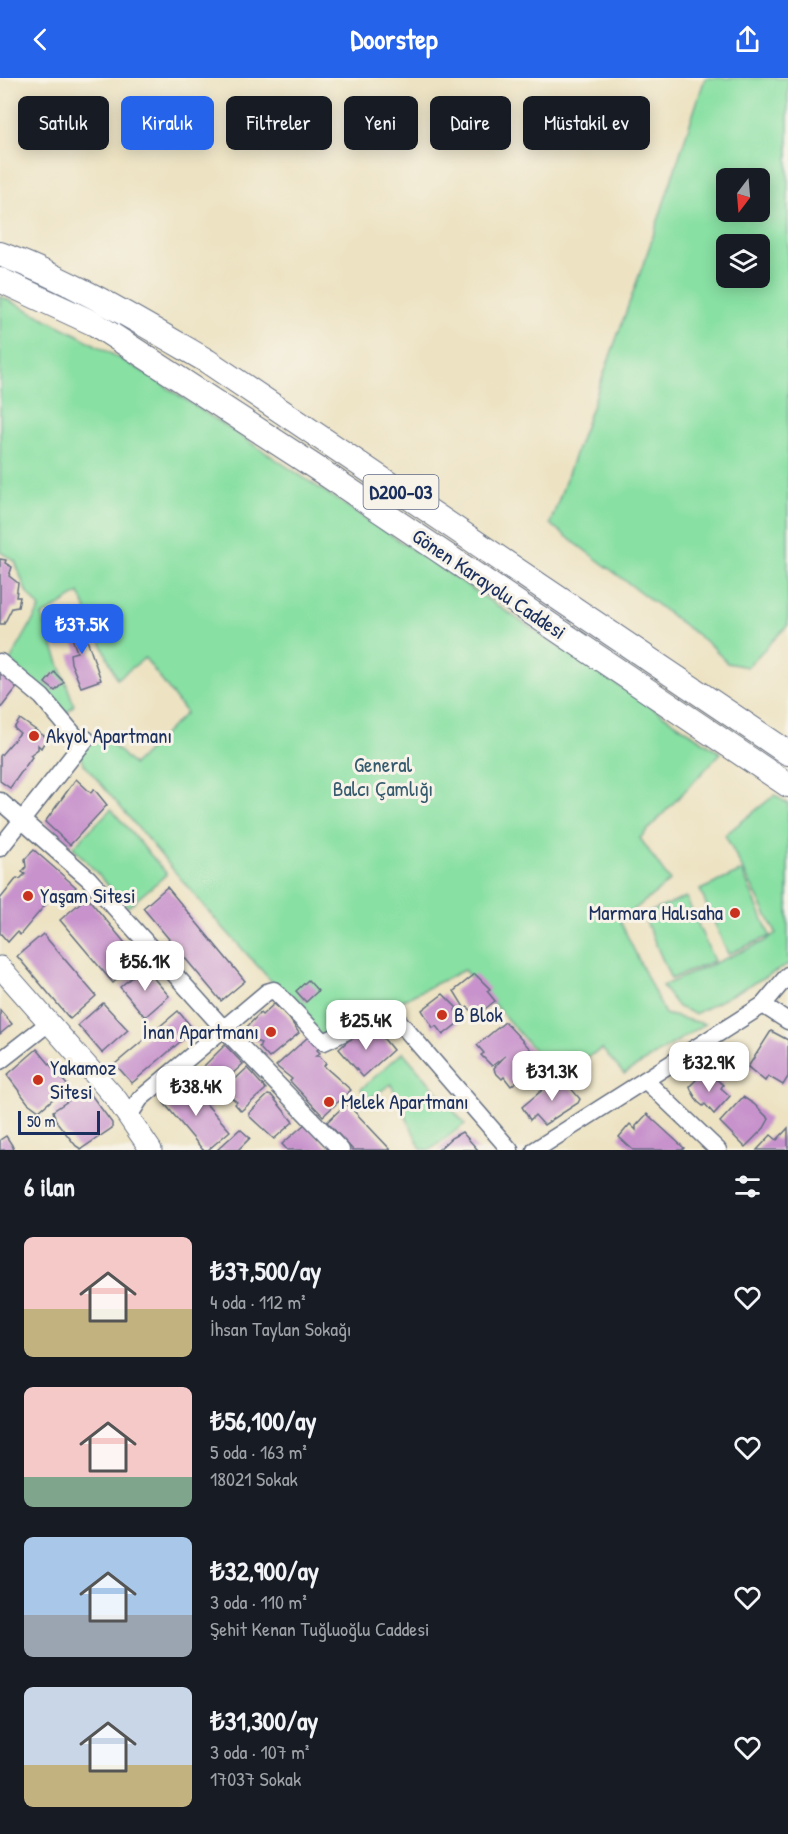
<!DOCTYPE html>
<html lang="tr">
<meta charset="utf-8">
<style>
:root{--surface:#171b24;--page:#20242c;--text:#f1f3f6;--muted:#9ea1a6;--accent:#2563eb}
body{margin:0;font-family:"Patrick Hand",sans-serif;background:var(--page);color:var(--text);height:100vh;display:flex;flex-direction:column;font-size:22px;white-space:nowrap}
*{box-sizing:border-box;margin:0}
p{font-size:20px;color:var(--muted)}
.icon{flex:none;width:33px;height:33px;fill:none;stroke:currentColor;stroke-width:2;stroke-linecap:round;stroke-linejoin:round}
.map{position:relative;height:1072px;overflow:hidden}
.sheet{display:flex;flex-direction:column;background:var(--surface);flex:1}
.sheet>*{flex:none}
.hud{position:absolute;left:18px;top:18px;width:753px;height:54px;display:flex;gap:12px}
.needle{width:39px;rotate:196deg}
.controls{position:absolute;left:716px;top:90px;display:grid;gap:12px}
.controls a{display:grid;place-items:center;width:54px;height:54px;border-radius:9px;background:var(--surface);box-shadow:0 3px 15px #0003;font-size:30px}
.scale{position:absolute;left:18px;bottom:15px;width:82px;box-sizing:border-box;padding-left:6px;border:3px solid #1b2f5e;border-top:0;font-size:16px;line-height:21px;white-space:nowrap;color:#1b2f5e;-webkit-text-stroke:4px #f7f3e8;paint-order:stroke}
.price{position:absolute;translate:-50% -51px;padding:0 14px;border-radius:12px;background:#fff;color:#222;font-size:20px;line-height:39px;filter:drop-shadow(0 2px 3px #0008)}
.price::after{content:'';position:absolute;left:50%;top:36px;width:18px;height:14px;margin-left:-9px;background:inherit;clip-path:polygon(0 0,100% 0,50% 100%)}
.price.current{background:var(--accent);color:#fff}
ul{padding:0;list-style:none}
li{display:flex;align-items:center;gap:18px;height:150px;padding:0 24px}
li span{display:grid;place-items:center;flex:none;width:168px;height:120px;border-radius:9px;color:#555}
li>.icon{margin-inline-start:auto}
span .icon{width:72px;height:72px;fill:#fffc;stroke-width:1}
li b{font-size:26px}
h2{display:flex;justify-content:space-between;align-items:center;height:72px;padding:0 24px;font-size:26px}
.chip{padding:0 21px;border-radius:9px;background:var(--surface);box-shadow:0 3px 15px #0003;font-size:21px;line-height:54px}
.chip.current{background:var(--accent);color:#fff}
header{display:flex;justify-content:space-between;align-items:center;height:78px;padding:0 24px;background:var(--accent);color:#fff;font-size:27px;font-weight:700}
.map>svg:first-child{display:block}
.green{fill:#88e0a3;stroke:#528880;stroke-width:1.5;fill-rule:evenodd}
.building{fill:#c893cc}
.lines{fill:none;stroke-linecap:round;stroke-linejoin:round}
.minor-casing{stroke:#646e81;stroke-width:19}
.major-casing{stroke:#646e81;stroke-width:23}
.highway-casing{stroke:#646e81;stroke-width:26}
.minor{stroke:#fff;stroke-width:16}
.major{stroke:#fff;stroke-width:21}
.highway{stroke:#fff;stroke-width:24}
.poi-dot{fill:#c8321e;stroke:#f7f3e8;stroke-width:2}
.labels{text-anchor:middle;stroke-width:6;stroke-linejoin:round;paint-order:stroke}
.shield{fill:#f7f3e8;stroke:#5d6a87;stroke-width:1.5}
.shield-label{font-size:20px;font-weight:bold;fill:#1b2f5e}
.street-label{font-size:21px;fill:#1b2f5e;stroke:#f7f3e8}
.poi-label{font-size:21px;fill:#1b2f5e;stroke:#f7f3e8;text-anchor:start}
.park-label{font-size:21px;fill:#365b6f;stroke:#f7f3e8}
</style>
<header><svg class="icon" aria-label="back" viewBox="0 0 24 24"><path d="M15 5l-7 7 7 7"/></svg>Doorstep<svg class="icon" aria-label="share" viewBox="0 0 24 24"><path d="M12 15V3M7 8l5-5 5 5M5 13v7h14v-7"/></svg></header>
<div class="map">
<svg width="788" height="1072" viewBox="0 0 788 1072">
<rect width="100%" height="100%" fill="#f7f3e8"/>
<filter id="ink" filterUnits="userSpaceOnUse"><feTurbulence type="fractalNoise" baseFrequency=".0167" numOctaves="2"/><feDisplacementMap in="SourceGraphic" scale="12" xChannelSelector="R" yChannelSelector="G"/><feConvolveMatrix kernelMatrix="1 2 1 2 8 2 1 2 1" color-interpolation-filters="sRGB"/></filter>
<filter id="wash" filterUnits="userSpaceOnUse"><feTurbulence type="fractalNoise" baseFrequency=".008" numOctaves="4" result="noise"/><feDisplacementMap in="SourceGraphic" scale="24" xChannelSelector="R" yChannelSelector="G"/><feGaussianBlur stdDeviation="1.35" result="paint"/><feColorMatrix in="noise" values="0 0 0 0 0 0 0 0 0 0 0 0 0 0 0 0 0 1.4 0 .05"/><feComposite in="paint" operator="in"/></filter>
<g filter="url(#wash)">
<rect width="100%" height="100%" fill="#ede3c3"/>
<g class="green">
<path d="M705 0H788V547L747 589 727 585 713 569 550 446 650 167ZM726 100H759V134H726ZM726 166H759V200H726Z"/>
<path d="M0 218 76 256 142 293 721 675 640 760 670 803 620 843 665 936 705 946 624 996 602 971 555 996 464 892 379 934 321 958 208 833 84 686 81 677V667L101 655 133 687 186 635 145 580 117 601 79 515 42 538 74 627 66 636 10 583 40 530 26 513 15 483 0 474Z"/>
<path d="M775 717 788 726V887L695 936 678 929 662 908 763 864 776 855 725 757Z"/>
<path d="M111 731 167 796 128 829 73 769Z"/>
<path d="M742 793 770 858 728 876 700 812Z"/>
<path d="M686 819 714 883 671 901 643 837Z"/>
<path d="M403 974 465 1046 430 1072 421 1071 391 1006 369 1021 361 1011Z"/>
</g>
<g id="blocks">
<g class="building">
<path d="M0 481 6 482 5 485 12 489 9 498 18 505 16 519H20L18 529 12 530 4 546H0Z"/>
<path d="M79 539 101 602 81 609 71 585 70 576 77 574 66 543Z"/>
<path d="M0 590 22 603 0 631Z"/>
<path d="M54 594 64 604 55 613 45 605Z"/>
<path d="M20 641 47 660 41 670 38 667V671L30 677 32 679 10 710 0 703V678L20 655 14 650Z"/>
<path d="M76 701 91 715 94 711 107 727 70 767 45 744Z"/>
<path d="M34 772 76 809 68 819 65 816 62 820 56 814 20 857 17 854 8 864 0 855V821L17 800 20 801 25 796 22 794 26 789 25 781Z"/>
<path d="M167 809 245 903 221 923 143 830Z"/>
<path d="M87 819 139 882 113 905 60 842Z"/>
<path d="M43 856 96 918 70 941 17 878Z"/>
<path d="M144 889 169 918 145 939 120 909Z"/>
<path d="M475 896 490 911 487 913 495 923 476 938 468 929 465 931 454 913Z"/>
<path d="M308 902 318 913 306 924 296 913Z"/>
<path d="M443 916 457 930 455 932 462 942 443 957 436 948 433 950 422 932Z"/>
<path d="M103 925 128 952 102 975 78 947Z"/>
<path d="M274 926 287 937 299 955 269 980 259 969 261 965 255 963 244 952 260 935 262 937Z"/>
<path d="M0 932 12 946 0 956Z"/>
<path d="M178 933 194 952 132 1005 115 986Z"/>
<path d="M505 944 534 975 532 976 539 985 511 1008 504 999 502 1001 495 994 494 990 505 978 492 988 481 977 484 975 477 967Z"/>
<path d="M375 950 393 972 363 999 339 971 349 962Z"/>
<path d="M771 953 788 962V999L783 1007 768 998 765 1003 748 989Z"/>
<path d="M308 959 319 970 317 972 320 975 316 978H319L326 985 324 988 351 1012 323 1038 290 1003 292 1001 276 988Z"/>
<path d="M225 967 243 986 217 1010 200 992Z"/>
<path d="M37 971 68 1008 39 1033 28 1025 7 997Z"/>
<path d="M247 990 266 1011 241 1033 235 1026 237 1024 223 1013Z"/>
<path d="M702 996 717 1002 723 1007 721 1010 730 1018 714 1036 705 1026 703 1028 698 1024 691 1012 690 1008Z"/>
<path d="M558 999 564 1002 580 1021 578 1025 544 1047 535 1037 530 1042 522 1029Z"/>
<path d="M185 1002 230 1053 208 1072H203L164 1025Z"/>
<path d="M83 1013 89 1014 112 1045V1050L81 1071 76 1068 56 1043 53 1033Z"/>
<path d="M268 1017 272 1018 293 1044 274 1061 249 1038V1035Z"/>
<path d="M743 1019 754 1026 769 1041 764 1050 745 1069 720 1044Z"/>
<path d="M346 1026 353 1032 391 1072H353L327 1044Z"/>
<path d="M647 1036 684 1070 682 1072H633L619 1059 630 1046 636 1052V1048Z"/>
<path d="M305 1046 306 1047 330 1072H287L282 1066Z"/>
<path d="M788 1050V1072H757L771 1057 777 1062Z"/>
<path d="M240 1051 250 1060 238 1072H217Z"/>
<path d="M462 1054 478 1072H438L451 1060Z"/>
<path d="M6 1058 12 1067 14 1072H0V1062Z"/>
</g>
</g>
</g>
<g filter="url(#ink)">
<use href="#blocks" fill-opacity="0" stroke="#646e81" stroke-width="1.5"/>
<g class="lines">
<defs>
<g id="minor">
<path d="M0 584 42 619 81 665"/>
<path d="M0 723 89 801 223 950 341 1072"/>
<path d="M0 770 86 661"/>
<path d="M763 927 788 943"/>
<path d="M0 983 50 944"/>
<path d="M645 1002 718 1072"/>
<path d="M129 1038 140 1021 267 914 274 912 324 964 390 933 510 1072"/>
<path d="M535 1072 763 927 788 897"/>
</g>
<path id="major" d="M0 889 117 1022 151 1072"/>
<g id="highway">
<path d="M0 176C73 203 140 244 207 283L788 675"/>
<path d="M0 202 95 246 321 393 788 707"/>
</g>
</defs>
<use href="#minor" class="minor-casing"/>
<use href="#major" class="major-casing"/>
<use href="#highway" class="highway-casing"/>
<use href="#minor" class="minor"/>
<use href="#major" class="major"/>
<use href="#highway" class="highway"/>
</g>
</g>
<g class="poi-dot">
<circle cx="34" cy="658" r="6"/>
<circle cx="28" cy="818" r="6"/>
<circle cx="735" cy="835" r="6"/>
<circle cx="442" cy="937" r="6"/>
<circle cx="271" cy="954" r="6"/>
<circle cx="38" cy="1002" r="6"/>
<circle cx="329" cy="1024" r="6"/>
</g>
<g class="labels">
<rect class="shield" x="363.5" y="397" width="75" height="34" rx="4.5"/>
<g class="shield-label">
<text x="401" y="421">D200-03</text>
</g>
<g class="street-label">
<text transform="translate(489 506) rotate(34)" y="7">Gönen Karayolu Caddesi</text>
</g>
<g class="poi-label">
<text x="46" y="665">Akyol Apartmanı</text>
<text x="40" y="825">Yaşam Sitesi</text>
<text x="723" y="842" text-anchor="end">Marmara Halısaha</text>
<text x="454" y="944">B Blok</text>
<text x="259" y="961" text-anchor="end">İnan Apartmanı</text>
<text x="50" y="997">Yakamoz<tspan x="50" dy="24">Sitesi</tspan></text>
<text x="341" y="1031">Melek Apartmanı</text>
</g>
<g class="park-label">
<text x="383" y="694">General<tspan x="383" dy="24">Balcı Çamlığı</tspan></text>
</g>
</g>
</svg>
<div class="controls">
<a><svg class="needle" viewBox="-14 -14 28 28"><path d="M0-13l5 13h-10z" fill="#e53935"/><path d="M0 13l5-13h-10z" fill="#9ea1a6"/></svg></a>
<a><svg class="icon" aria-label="layers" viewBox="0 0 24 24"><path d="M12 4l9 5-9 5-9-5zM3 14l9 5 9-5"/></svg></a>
</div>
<div class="scale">50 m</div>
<b class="price current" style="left:82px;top:577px">₺37.5K</b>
<b class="price" style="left:145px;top:914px">₺56.1K</b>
<b class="price" style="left:366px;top:973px">₺25.4K</b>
<b class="price" style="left:709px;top:1015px">₺32.9K</b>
<b class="price" style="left:552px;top:1024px">₺31.3K</b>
<b class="price" style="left:196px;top:1039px">₺38.4K</b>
<div class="hud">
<a class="chip">Satılık</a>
<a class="chip current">Kiralık</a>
<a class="chip">Filtreler</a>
<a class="chip">Yeni</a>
<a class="chip">Daire</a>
<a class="chip">Müstakil ev</a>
</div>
</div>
<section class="sheet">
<h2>6 ilan<svg class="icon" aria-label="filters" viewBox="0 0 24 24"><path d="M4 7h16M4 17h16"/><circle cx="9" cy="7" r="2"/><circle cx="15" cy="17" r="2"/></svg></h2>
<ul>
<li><span style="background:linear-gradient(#f6c9c9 60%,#c2b280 0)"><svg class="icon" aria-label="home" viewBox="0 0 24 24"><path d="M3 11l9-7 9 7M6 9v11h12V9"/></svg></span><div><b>₺37,500/ay</b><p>4 oda · 112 m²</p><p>İhsan Taylan Sokağı</p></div><svg class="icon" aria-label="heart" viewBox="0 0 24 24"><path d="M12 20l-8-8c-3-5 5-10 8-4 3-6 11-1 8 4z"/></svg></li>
<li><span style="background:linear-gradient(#f6c9c9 75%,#7fa58c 0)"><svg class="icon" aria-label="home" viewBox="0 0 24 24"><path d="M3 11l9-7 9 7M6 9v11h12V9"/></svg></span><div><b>₺56,100/ay</b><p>5 oda · 163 m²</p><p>18021 Sokak</p></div><svg class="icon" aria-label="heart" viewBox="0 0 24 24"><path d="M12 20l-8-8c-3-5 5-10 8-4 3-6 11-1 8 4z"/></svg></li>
<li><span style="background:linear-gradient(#a9c7e8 65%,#9aa5b1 0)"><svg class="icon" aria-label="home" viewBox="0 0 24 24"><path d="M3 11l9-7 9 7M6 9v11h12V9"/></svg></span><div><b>₺32,900/ay</b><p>3 oda · 110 m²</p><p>Şehit Kenan Tuğluoğlu Caddesi</p></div><svg class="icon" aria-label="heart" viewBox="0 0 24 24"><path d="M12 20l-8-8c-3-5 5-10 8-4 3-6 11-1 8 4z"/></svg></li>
<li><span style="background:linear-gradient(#c9d6e8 65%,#c2b280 0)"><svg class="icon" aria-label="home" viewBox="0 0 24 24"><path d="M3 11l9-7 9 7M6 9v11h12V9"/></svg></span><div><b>₺31,300/ay</b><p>3 oda · 107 m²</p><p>17037 Sokak</p></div><svg class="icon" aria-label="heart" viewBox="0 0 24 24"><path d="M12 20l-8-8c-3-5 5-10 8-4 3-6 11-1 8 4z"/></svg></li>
</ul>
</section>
